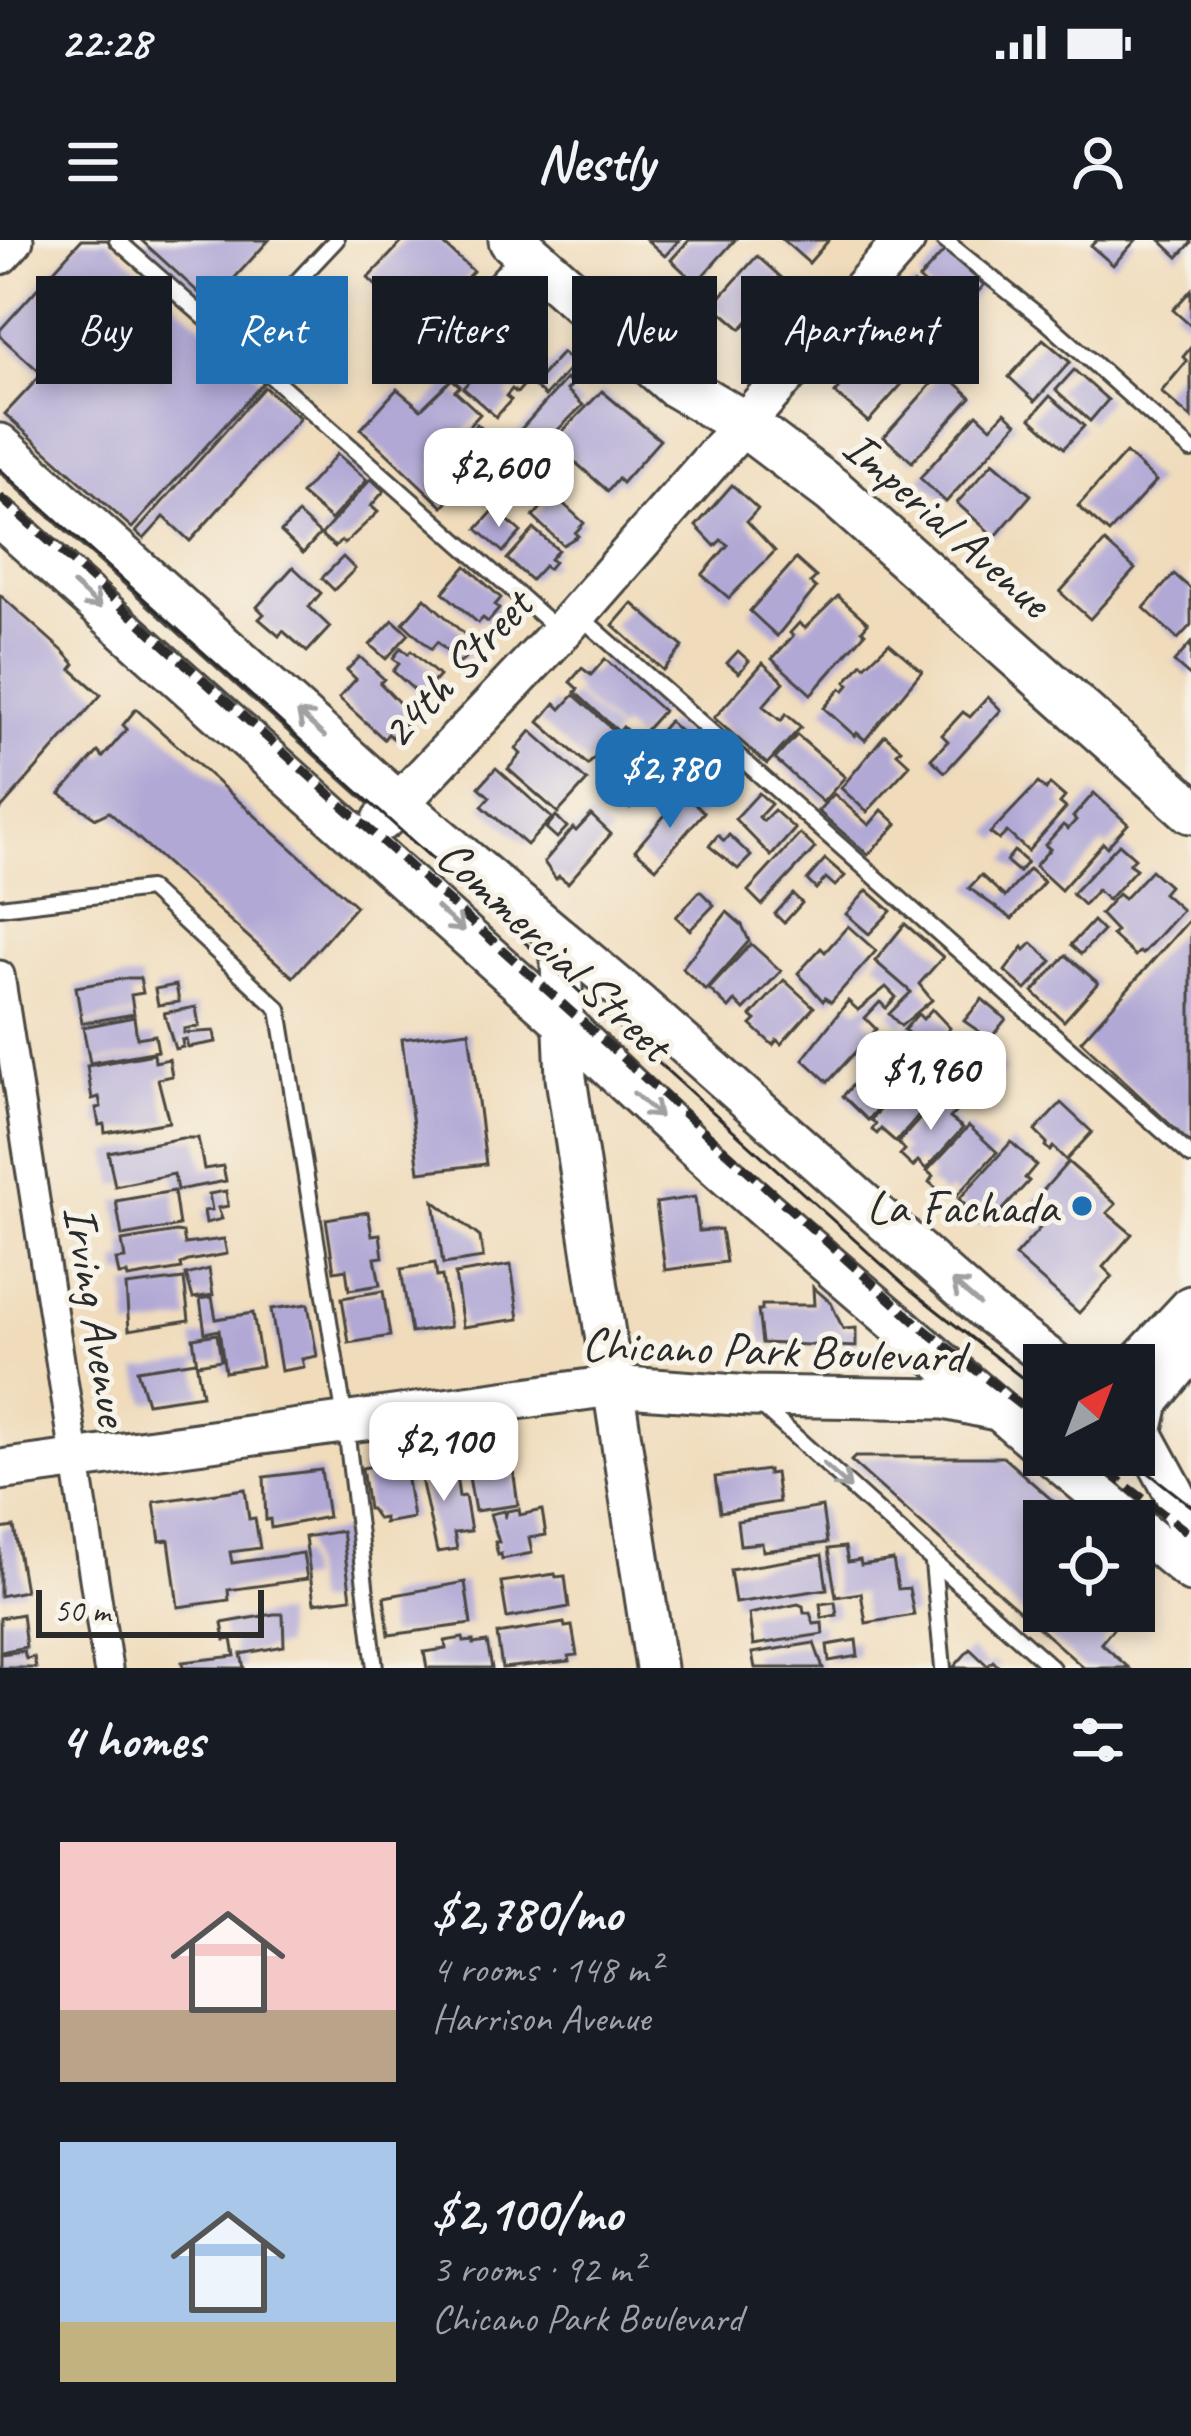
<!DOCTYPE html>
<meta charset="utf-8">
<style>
:root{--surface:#171b24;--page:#20242c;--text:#f1f3f6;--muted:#9ea1a6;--accent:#1f6fb2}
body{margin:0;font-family:Caveat,sans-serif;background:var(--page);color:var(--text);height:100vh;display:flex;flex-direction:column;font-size:45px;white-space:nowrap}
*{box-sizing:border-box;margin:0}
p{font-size:39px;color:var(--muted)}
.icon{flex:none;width:66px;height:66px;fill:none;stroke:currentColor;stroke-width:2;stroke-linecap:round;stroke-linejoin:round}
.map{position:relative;height:1428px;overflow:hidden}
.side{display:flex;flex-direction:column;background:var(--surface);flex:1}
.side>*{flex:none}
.hud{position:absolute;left:36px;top:36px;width:1119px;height:108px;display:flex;gap:24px}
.needle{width:78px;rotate:42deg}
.controls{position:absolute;left:1023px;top:1104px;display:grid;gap:24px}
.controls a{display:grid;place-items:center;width:132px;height:132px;border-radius:0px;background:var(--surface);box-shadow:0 6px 18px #0003;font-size:60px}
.scale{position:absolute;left:36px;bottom:30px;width:228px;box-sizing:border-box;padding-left:12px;border:6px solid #2b2b2b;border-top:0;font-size:33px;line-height:42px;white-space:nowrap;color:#2b2b2b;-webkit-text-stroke:9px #f7f3e8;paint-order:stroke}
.price{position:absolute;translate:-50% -102px;padding:0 27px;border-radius:24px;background:#fff;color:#222;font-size:39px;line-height:78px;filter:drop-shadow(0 3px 6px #0008)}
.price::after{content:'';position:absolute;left:50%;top:72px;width:36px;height:27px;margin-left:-18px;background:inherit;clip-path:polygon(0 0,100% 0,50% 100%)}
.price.current{background:var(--accent);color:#fff}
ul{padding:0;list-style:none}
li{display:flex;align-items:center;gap:36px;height:300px;padding:0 60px}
li span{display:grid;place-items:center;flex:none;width:336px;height:240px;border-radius:0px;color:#555}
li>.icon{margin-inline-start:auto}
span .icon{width:144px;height:144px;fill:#fffc;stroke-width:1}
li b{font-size:51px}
h2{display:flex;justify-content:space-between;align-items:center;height:144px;padding:0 60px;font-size:51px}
.tag{padding:0 42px;border-radius:0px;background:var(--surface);box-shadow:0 6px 18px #0003;font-size:42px;line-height:108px}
.tag.current{background:var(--accent);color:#fff}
.status{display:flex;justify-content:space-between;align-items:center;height:84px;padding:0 60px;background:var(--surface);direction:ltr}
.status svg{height:33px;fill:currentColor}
header{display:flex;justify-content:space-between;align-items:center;height:156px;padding:0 60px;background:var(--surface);font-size:54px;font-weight:600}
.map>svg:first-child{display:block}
.building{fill:#b1a8d5}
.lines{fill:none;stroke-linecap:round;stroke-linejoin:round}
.lane-casing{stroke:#494641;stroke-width:20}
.street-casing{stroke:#494641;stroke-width:33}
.secondary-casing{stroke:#494641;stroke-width:45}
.primary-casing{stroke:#494641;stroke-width:51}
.lane{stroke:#fff;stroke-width:14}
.street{stroke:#fff;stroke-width:27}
.secondary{stroke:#fff;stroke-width:39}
.primary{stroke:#fff;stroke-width:45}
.tram{stroke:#2b2b2b;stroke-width:3}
.rail{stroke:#2b2b2b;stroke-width:9;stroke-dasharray:18 9;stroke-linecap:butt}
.oneway{stroke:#a0a0a0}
.poi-dot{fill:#1f6fb2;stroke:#f7f3e8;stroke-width:4.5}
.labels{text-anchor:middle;stroke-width:10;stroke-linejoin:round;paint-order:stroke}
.street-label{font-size:48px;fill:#2b2b2b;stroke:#f7f3e8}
.poi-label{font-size:48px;fill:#2b2b2b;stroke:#f7f3e8;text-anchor:end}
</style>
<div class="status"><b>22:28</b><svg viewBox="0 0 49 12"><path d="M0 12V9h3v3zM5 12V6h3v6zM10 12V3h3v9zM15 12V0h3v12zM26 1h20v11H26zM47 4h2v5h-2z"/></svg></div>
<header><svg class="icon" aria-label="menu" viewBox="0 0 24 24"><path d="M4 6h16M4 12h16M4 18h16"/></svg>Nestly<svg class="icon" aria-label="person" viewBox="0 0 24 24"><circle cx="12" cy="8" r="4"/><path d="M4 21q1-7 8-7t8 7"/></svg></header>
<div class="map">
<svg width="1191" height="1428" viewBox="0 0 1191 1428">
<rect width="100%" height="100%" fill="#f7f3e8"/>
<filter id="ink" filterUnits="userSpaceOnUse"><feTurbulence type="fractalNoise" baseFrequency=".00833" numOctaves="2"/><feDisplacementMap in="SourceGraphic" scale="24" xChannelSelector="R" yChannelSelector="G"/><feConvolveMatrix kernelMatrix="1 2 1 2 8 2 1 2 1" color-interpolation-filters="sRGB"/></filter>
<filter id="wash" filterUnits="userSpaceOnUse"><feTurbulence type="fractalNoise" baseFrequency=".004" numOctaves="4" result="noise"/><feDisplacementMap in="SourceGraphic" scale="48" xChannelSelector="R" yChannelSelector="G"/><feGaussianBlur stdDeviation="2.7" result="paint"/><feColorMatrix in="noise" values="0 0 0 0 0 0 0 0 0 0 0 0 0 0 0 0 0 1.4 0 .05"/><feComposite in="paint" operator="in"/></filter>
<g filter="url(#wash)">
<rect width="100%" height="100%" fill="#f0dcbb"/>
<g id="blocks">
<g class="building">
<path d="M81 0H107L264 142 132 288 5 174 42 134 0 96V90Z"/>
<path d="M141 0H269L211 64Z"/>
<path d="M404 0H439L473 31 448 58 444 53 429 69 413 54 403 64 394 57 391 60 368 38Z"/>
<path d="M647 0H679L665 16Z"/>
<path d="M689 0H735L696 43 671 20Z"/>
<path d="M783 0H829L809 23Z"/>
<path d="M1097 0H1136L1113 25 1091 6Z"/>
<path d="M1160 0H1191V3L1178 17Z"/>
<path d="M945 10 984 45 958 74 919 39Z"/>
<path d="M757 16 784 40 741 89 713 65Z"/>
<path d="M914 44 957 83 934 109 891 71Z"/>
<path d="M1191 50V86L1173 70Z"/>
<path d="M510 94 540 121 533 128 536 131 517 153 512 149 506 156 511 160 496 177 463 148Z"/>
<path d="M886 97 918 126 868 182 835 153Z"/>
<path d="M1043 99 1070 122 1035 161 1009 137Z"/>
<path d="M1191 107V178L1161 152 1187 121 1183 117Z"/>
<path d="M562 113 574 124 545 156 533 145Z"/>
<path d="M1074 130 1108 160 1090 181 1056 150Z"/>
<path d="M943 131 971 157 912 222 884 197Z"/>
<path d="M452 139 460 146 455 151 480 174 433 226 436 229 477 184 499 204 443 267 361 189 397 149 421 169Z"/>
<path d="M566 139 572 145 567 150 583 165 516 231 498 215Z"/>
<path d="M264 147 300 178 190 301 164 277 144 299 136 292Z"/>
<path d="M602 151 660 200 622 243 618 239 608 251 552 202Z"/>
<path d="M1050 156 1084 186 1064 208 1031 178Z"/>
<path d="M1005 172 1017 183 946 262 920 238 977 174 991 187Z"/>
<path d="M1126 213 1156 241 1109 293 1078 266Z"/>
<path d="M337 214 367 240 331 280 301 254Z"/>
<path d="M993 222 1031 255 995 297 957 263Z"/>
<path d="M371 239 384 251 371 266 378 272 344 304 341 301 335 307 321 295Z"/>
<path d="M732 245 758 269 747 281 775 311 729 358 702 335 728 305 721 300 715 306 696 286Z"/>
<path d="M553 254 584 283 575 293 578 296 563 305 533 277Z"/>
<path d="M495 269 521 292 503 312 477 289Z"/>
<path d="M298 274 320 294 303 313 281 292Z"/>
<path d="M534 289 558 310 550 319 554 322 548 329 544 326 531 340 507 319Z"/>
<path d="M1105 302 1135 329 1090 379 1060 352Z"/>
<path d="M343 317 355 329 334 350 322 338Z"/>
<path d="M796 319 816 337 810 343 816 348 777 396 750 371Z"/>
<path d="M466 326 501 358 495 365 499 369 488 382 483 378 478 383 443 352Z"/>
<path d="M293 327 321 353 309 367 330 387 307 412 283 391 279 396 259 379 264 374 257 367Z"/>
<path d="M1174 334 1191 349V385L1178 399 1144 368Z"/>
<path d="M0 355 63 411 75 424 71 429 101 455 0 570Z"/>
<path d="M838 356 868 383 862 390 865 393 811 454 772 419 793 396 790 393 799 383 805 388Z"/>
<path d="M425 358 476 405 460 423 437 402 431 409 403 383Z"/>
<path d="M632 363 683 407 663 430 613 385Z"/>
<path d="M393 380 409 394 386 419 370 405Z"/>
<path d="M889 403 922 431 865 500 857 493 855 496 824 468 841 448 844 451 849 445 846 442 862 423 865 426Z"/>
<path d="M1191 403V437L1174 422Z"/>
<path d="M401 408 408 414 411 411 439 436 421 456 393 431 399 424 393 418Z"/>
<path d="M738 411 749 421 739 433 727 423Z"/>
<path d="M360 417 384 439 380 443 408 472 400 481 406 486 394 499 388 494 384 499 339 458 356 439 347 430Z"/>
<path d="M605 419 663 471 637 500 623 487 619 492 575 452 578 449 570 442 582 428 591 435Z"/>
<path d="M763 423 784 442 763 466 781 481 786 474 801 487 767 524 714 478Z"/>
<path d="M574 455 617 493 588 525 539 482 555 463 561 469Z"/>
<path d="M988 457 1001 470 945 532 931 519 948 501 942 495 963 472 970 477Z"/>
<path d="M136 469 356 666 293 737 109 572 96 578 60 554 98 512 103 517 127 489 123 485Z"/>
<path d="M669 481 692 502 649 551 628 528Z"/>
<path d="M531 491 587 541 558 573 508 529 521 514 516 509Z"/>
<path d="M797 495 845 537 823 562 775 519Z"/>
<path d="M885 495 901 509 897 513 910 525 867 572 841 548Z"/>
<path d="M696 507 719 527 695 554 672 533Z"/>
<path d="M496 528 552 578 527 605 482 566 490 557 479 547Z"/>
<path d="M632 540 645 552 630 568 617 556Z"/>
<path d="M1038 543 1046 550 1050 544 1065 557 1060 563 1066 568 1028 611 1007 592 999 600 990 593Z"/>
<path d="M759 553 771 564 759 577 763 581 774 570 795 589 771 616 735 579Z"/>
<path d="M1094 553 1128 584 1107 607 1103 603 1061 650 1035 626 1050 609 1045 605 1063 585 1068 589 1076 580 1073 577Z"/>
<path d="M683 554 704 572 656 628 635 610Z"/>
<path d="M834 554 869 585 882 570 897 584 868 615 818 571Z"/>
<path d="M591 575 611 594 568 643 559 636 556 639 544 622 573 588 576 591Z"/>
<path d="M556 576 567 587 557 598 546 588Z"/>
<path d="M800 594 815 608 762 665 748 651Z"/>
<path d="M718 595 724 601 729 595 751 616 738 629 709 606Z"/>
<path d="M1119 604 1135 618 1129 624 1136 629 1108 660 1097 650 1084 665 1072 654Z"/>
<path d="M1014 611 1027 622 1019 632 1006 621Z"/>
<path d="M825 619 845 636 835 646 826 638 816 649 807 640Z"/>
<path d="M1029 629 1044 642 1012 679 969 648 981 635 1005 657Z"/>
<path d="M1151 630 1169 646 1163 653 1182 670 1142 714 1139 712 1135 716 1112 695 1116 691 1100 674 1118 654 1124 659Z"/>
<path d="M867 650 891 671 869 694 846 674Z"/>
<path d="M700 651 714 665 690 690 676 677Z"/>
<path d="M793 654 802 663 784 683 775 674Z"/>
<path d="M727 672 742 685 749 701 706 750 682 728Z"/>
<path d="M1191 678V904L1081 801Z"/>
<path d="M1093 681 1103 691 1081 714 1071 705Z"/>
<path d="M905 684 943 717 919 744 932 760 901 786 889 774 911 752 875 721Z"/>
<path d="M848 686 876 711 831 762 825 758 823 761 798 733 821 708 825 712Z"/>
<path d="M1032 703 1052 721 1026 750 1005 731 1023 707 1025 710Z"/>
<path d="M751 704 781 731 744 770 735 761 729 768 709 749Z"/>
<path d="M1066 715 1098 743 1064 781 1033 752Z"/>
<path d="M128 738H140L143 753 131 755 134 774 82 783 76 747Z"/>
<path d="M784 740 814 767 781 804 777 800 773 805 751 785 756 780 751 776Z"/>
<path d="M176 745 179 762 158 765 155 749Z"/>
<path d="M886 747 896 757 886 768 880 762 865 778 876 789 828 842 803 819 848 761 858 770Z"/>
<path d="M982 759 1006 779 990 799 964 781Z"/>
<path d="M196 767 199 786 184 789V793L214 791 216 802 188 807 186 799 182 800 183 807 175 809 164 773Z"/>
<path d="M932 769 950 788 939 800 936 797 928 806 924 802 922 805 904 790 918 774 923 779Z"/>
<path d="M134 777 137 798 155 795 158 811 90 823 83 787Z"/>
<path d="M469 791 486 924 419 932 402 799Z"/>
<path d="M982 807 1006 830 982 856 967 850 970 846 958 834Z"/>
<path d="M885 809 894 813 911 832 868 880 843 856Z"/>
<path d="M931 813 954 833 896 902 881 889 877 894 872 890 876 884 871 880Z"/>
<path d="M154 814 155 822 169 819 172 836 158 839 169 882 105 893 104 884 99 885 96 868 101 867 99 857 92 859 87 826Z"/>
<path d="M943 853 959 868 950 878 963 888 926 929 918 921 913 927 900 915 905 910 898 903Z"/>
<path d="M1061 863 1092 892 1066 920 1053 907 1050 911 1045 906 1047 903 1035 891Z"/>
<path d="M969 886 997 912 956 956 949 950 944 955 929 942 933 936 927 931Z"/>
<path d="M182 898H198L204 929 223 926 226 941 177 950 174 934 115 946 108 912Z"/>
<path d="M1011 902 1036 925 1025 938 1029 941 988 986 982 980 978 986 960 970 965 965 959 959Z"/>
<path d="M1068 922 1116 964 1107 973 1132 994 1103 1027 1112 1036 1079 1073 1015 1016 1049 978 1032 963Z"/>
<path d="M174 951 179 986 122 996 116 961Z"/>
<path d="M226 951 228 966 218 968 222 979 206 983 204 971 212 970 209 954Z"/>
<path d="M695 957 699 991 721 989 726 1022 665 1030 656 963Z"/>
<path d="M434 961 480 997 483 1018 443 1024Z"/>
<path d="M368 972 372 995 380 994 383 1017 375 1018 380 1045 349 1050 346 1029 334 1031 326 979Z"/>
<path d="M176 992 183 993 185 1004 224 999 227 1014 188 1021 181 1024 182 1029 128 1038 127 1034 119 1035 116 1020 125 1019 122 1001Z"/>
<path d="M435 1023 437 1037 442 1036 450 1087 411 1093 401 1029Z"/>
<path d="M511 1025 519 1079 463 1087 455 1034Z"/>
<path d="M209 1029 213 1055 193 1058 186 1035Z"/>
<path d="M184 1039 189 1080 129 1090 126 1046Z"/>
<path d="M813 1047 831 1063 843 1089 856 1088V1107L762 1103 758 1070H762V1065H814Z"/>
<path d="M383 1051 390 1096 349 1103 342 1058Z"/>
<path d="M212 1057 216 1079 253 1073 262 1126 225 1132 219 1090 205 1093 203 1079 200 1059Z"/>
<path d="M308 1064 317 1116 302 1119 304 1127 281 1131 271 1069Z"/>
<path d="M217 1094 221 1120 197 1124 193 1098Z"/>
<path d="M196 1121 202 1155 147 1163 137 1130Z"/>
<path d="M504 1208 505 1215 511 1214 518 1265 475 1271 466 1220H472L471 1213Z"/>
<path d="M855 1217H1003L1076 1281H1044V1371H1128L1101 1403 1129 1428H1084L851 1221Z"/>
<path d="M454 1220 459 1257 465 1256 471 1291 454 1293 457 1309 437 1312 418 1225Z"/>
<path d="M404 1221 413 1278 384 1283V1278L378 1279 371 1269H368L362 1228Z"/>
<path d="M321 1230 328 1277 271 1288 270 1279 266 1280 264 1237Z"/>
<path d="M768 1230V1234L775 1233 779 1262 720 1272 715 1237Z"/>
<path d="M245 1249 249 1279 255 1278 260 1308 230 1312 232 1323 303 1313 307 1339 228 1350 229 1360 178 1367 169 1300 160 1301 154 1262Z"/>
<path d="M822 1267 827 1303 763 1311 762 1303 740 1305 737 1281Z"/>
<path d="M519 1269 520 1275 542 1270 546 1295 529 1298 532 1313 502 1319 501 1314 498 1315 495 1302H499L490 1274 504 1271 505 1278 507 1271Z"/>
<path d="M14 1287 25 1351 0 1356V1289Z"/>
<path d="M342 1291 351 1358 314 1363 305 1297Z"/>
<path d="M845 1307 848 1322 860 1320 861 1325 893 1320 898 1349 909 1348 914 1375 866 1383 861 1353 836 1357 828 1309Z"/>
<path d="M822 1315 827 1349 735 1363 730 1330Z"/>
<path d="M555 1334 556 1337 565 1336 569 1367 507 1378 501 1342Z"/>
<path d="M465 1342 471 1384 389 1395 384 1357Z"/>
<path d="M835 1362 837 1375 822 1378 820 1364Z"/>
<path d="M798 1364 803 1366 804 1373H810L814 1384 822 1383 823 1394 753 1405 749 1374Z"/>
<path d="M22 1374 26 1407 0 1412V1378Z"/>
<path d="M274 1374H283L284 1406 241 1414 244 1428H183L182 1422 235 1416 232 1399 225 1400 222 1383Z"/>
<path d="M564 1383 565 1387 572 1386 577 1415 569 1416 570 1421 502 1428 497 1394Z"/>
<path d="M463 1398 464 1402 473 1401V1404L487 1402 492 1428H427L424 1412 446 1409 445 1401Z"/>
<path d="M856 1400 858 1416 829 1421 827 1405Z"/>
<path d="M814 1403 823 1428H755L752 1413Z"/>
<path d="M970 1409 988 1426 993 1421 1000 1428H953Z"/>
<path d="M24 1411 26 1419 34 1417 36 1428H0V1414Z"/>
</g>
</g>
</g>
<g filter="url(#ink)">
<use href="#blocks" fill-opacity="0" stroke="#494641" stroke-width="3"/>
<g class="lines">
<defs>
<g id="lane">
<path d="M117 0 558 390"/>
<path d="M944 0 1048 83 1191 210"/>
<path d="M272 68 336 0"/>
<path d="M423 117 520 14"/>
<path d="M581 377 1191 916"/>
<path d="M0 667 149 649 279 769 345 1180 375 1428"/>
<path d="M759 1164 1052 1428"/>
<path d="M933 1323 943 1428"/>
</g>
<path id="street" d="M0 735 108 1428"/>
<g id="secondary">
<path d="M0 14 13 0"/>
<path d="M0 204 398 562 640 765 985 1070 1058 1125"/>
<path d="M0 278 564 783C715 934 882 1069 1044 1209"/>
<path d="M383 580 561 392 905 0"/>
<path d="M560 700 566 838 656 1428"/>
<path d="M1191 1111 1149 1162 1142 1193 1174 1252 1191 1294"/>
<path d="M1134 1127 1191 1066"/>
<path d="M1051 1215 1130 1281"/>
<path d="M0 1230 612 1146 751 1156 944 1159 991 1169"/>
<path d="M1134 1285 1191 1332"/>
</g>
<path id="primary" d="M512 0 675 144 744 184 833 251 1191 570"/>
</defs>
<use href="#lane" class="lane-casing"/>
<use href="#street" class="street-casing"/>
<use href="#secondary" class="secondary-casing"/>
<use href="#primary" class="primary-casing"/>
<use href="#lane" class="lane"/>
<use href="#street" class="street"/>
<use href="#secondary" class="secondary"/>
<use href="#primary" class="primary"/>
<g class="tram">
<path d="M0 229 908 1048 1044 1155"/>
<path d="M1126 1215 1191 1266"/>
</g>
<g class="rail">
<path d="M0 257 919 1085 1044 1184"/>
<path d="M1086 1215 1191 1295"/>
</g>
</g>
<defs><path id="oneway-shaft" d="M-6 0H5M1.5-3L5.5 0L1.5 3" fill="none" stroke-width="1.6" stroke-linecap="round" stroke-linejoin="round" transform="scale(3)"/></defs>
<g class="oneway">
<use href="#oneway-shaft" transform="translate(87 356) rotate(42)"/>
<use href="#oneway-shaft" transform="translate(311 484) rotate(-138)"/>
<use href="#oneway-shaft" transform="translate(450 679) rotate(42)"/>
<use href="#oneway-shaft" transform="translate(647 865) rotate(42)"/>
<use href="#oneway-shaft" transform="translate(966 1053) rotate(-139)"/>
<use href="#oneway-shaft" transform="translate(837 1236) rotate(42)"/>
</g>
</g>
<circle class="poi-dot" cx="1082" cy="966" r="12"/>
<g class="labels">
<g class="street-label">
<text transform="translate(948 283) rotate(41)" y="17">Imperial Avenue</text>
<text transform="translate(455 428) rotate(-47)" y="17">24th Street</text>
<text transform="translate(555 709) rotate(43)" y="17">Commercial Street</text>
<text transform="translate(98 1075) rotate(81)" y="17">Irving Avenue</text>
<text transform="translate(773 1109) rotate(2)" y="17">Chicano Park Boulevard</text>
</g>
<g class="poi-label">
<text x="1058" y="983">La Fachada</text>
</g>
</g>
</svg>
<div class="controls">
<a><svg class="needle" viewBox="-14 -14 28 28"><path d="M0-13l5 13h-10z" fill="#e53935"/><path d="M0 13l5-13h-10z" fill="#9ea1a6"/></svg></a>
<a><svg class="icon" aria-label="locate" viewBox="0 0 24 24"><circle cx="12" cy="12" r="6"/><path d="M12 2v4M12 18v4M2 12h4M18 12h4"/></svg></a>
</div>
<div class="scale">50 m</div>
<b class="price" style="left:499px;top:290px">$2,600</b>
<b class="price current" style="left:670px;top:591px">$2,780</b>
<b class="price" style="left:931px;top:893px">$1,960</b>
<b class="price" style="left:444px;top:1264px">$2,100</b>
<div class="hud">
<a class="tag">Buy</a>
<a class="tag current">Rent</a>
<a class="tag">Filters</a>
<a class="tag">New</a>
<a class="tag">Apartment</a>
</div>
</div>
<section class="side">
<h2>4 homes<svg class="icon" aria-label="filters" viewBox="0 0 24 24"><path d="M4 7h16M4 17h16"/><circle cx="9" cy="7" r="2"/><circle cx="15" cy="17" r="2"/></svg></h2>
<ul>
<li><span style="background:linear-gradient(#f6c9c9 70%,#b9a48a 0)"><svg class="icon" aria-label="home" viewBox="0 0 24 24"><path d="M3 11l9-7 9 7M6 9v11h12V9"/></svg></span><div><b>$2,780/mo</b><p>4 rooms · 148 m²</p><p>Harrison Avenue</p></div></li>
<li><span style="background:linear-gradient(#a9c7e8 75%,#c2b280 0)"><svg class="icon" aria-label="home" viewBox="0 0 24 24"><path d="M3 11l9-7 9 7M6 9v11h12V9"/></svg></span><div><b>$2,100/mo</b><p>3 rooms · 92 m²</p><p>Chicano Park Boulevard</p></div></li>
</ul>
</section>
